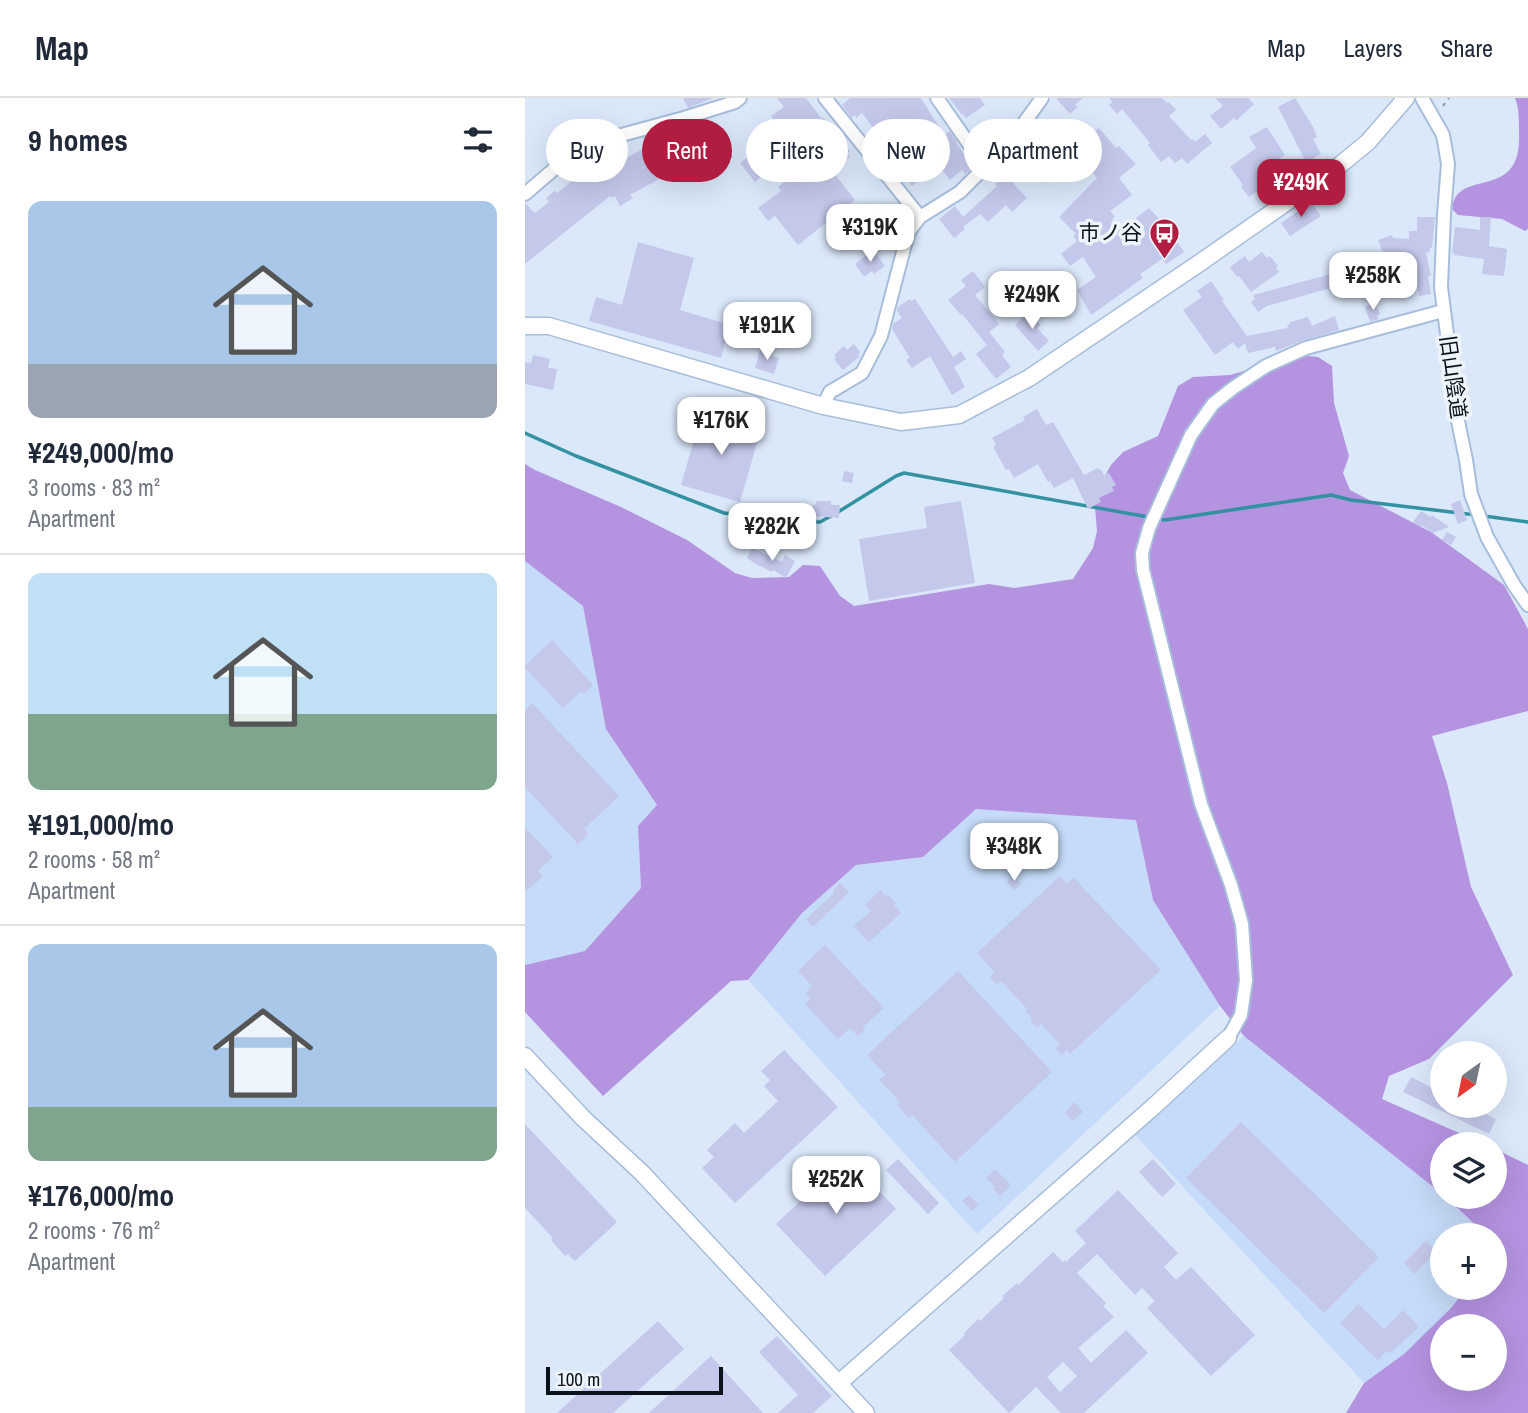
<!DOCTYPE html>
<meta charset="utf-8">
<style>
:root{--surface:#fff;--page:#f6f6f7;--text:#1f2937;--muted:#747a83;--line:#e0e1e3;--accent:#b01d41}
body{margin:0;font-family:"Archivo Narrow","Noto Sans JP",sans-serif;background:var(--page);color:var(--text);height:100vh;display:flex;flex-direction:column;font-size:26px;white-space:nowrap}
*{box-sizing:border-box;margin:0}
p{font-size:23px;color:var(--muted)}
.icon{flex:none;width:38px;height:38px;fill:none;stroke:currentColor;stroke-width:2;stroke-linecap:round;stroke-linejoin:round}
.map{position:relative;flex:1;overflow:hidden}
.sheet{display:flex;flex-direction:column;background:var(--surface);width:525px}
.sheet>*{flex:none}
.banner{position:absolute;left:21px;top:21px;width:665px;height:63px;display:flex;gap:14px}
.needle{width:46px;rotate:213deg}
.buttons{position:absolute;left:905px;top:943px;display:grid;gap:14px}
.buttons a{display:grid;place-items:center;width:77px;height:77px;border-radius:50%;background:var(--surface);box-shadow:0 7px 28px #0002;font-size:35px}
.scale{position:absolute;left:21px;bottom:18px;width:177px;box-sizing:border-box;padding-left:7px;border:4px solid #09111b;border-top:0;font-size:19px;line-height:24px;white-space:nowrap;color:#09111b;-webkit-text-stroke:5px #eff4fa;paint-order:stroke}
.price{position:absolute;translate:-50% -60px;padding:0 16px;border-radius:14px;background:#fff;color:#222;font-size:23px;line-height:46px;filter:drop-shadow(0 2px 4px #0008)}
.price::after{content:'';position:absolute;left:50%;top:42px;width:21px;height:16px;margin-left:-10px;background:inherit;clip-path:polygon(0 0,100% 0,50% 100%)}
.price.current{background:var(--accent);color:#fff}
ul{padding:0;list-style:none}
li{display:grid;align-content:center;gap:14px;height:371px;padding:0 28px}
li+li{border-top:2px solid var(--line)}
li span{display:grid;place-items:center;height:217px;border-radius:14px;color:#555}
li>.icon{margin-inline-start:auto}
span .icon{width:126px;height:126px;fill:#fffc;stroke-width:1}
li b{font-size:30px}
h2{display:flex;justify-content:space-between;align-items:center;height:84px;padding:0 28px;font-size:30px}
.chip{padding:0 24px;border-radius:32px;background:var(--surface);box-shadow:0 7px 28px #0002;font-size:24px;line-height:63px}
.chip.current{background:var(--accent);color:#fff}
header{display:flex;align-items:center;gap:42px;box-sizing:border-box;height:98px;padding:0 35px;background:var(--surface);border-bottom:2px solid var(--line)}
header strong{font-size:33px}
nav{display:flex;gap:38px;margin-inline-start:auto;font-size:24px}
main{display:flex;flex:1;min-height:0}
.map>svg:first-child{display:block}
.built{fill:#c6dbf9}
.forest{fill:#b493e0;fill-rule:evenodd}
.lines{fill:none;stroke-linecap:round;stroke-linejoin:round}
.stream{stroke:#3392a2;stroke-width:3.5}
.building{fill:#c4c8eb;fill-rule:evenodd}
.minor-casing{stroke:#a7bddb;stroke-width:16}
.tertiary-casing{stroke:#a7bddb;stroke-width:19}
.path{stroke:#8792a1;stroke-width:2;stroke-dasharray:3.5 5;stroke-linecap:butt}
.minor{stroke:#fff;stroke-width:12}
.tertiary{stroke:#fff;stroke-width:16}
.labels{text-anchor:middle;stroke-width:7;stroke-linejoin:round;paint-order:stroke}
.poi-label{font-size:21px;fill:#09111b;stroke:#eff4fa;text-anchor:end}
.street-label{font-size:21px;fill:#09111b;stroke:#eff4fa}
</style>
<header>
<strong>Map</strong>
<nav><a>Map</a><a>Layers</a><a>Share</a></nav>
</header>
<main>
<section class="sheet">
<h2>9 homes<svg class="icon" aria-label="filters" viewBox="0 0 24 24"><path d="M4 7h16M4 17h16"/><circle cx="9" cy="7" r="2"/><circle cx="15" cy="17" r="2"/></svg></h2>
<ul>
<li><span style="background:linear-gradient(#a9c7e8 75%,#9aa5b1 0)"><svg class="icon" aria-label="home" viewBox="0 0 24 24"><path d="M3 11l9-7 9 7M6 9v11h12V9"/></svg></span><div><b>¥249,000/mo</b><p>3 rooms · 83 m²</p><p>Apartment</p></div></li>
<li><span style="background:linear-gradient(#bfe0f5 65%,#7fa58c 0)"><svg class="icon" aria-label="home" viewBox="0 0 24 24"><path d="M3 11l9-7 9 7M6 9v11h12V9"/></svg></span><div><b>¥191,000/mo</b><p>2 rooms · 58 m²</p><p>Apartment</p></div></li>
<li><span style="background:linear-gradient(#a9c7e8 75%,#7fa58c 0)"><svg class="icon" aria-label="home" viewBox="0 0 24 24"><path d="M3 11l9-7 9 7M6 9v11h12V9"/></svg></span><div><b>¥176,000/mo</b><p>2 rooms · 76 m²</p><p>Apartment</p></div></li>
</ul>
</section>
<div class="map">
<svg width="1003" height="1315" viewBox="0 0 1003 1315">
<rect width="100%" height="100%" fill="#dae8fa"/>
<g class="built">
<path d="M0 463 58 508 81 631 132 707 113 728 116 790 60 853 0 867Z"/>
<path d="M450 711 611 722 628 802 695 908 452 1136 223 882 277 815 331 767 398 759Z"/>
<path d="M719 938 917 1096V1099H921L925 1103 961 1137 917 1138V1190H942L926 1210 879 1256 839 1285 610 1037Z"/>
</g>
<g class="forest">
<path d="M990 0H1003V131L1000 133 977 121 933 117 927 111C932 67 998 107 994 33 994 21 994 10 990 0Z"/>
<path d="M775 257 793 259 807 268 809 305 824 358 818 375 825 392 906 434 979 487 1003 531V613L907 638 922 685 946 789 988 877 904 961 864 978 857 1001 959 1046H917V1096L719 938 695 908 628 802 611 722 451 711 398 759 331 767 277 815 223 882 206 883 78 998 0 914V867L60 853 116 790 113 728 132 707 81 631 58 508 0 463V366L10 372 96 409 162 442 210 475 227 480 264 479 278 467 295 468 315 498 329 508 464 486 489 490 548 481 568 450 572 433 569 398 586 367 598 354 633 338 653 288 668 279 705 277Z"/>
<path d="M970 1051 1003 1067V1315H821L839 1285 879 1256 926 1210 942 1190H970V1158L975 1151 970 1145V1138L961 1137 921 1099H970ZM917 1228H970V1281H917Z"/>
</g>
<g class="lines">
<g class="stream">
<path d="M0 335 51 358 199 415 276 424H295L306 418"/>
<path d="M313 414 371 378 379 375 640 422 806 397 826 402 951 417"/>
<path d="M959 418 1003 424"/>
</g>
</g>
<g class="building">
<path d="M158 0H188L163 10Z"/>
<path d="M252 0H281L297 21 298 19 325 53 322 55 325 59 311 69 313 70 308 74 330 102 273 147 250 118 243 123 233 110 256 93 253 89 269 76 267 73 277 66 266 51 251 62 252 64 230 84 215 65 235 49 228 39 249 23 246 18 259 9Z"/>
<path d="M325 0H396L419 37 425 33 432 44 431 45 448 69 440 76 437 72 425 82 414 68 404 75V74L387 88 383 83 380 85 375 78 376 77 361 56 366 53 337 15 331 20 330 17 327 20 317 7Z"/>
<path d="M424 0H455L460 7 441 20 438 16 437 17Z"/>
<path d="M531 0H558L550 7 553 9 545 16Z"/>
<path d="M584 0H637L642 5 644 4 651 12 644 18 666 42 668 41 670 44 680 36 687 45 662 66 657 60 650 65 644 58 636 64 623 47 625 45 597 11 592 16 584 7 587 4Z"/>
<path d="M690 0H723L729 6 711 23 709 20 696 31 685 18 698 8Z"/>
<path d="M770 0 788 29 792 39 788 41 796 56 781 64 753 9Z"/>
<path d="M469 23 479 38 471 45 460 30Z"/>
<path d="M193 29 208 59 198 63 183 33Z"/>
<path d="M742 29 760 57 734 72 742 86 724 99 716 89 718 87 705 69 731 50 724 39Z"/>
<path d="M574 30 591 50 594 48 611 66 594 80 607 97 585 113 590 119 587 121 605 144 620 133 611 120 624 110 641 128 659 154 641 166 637 161 615 176 618 180 566 217 552 192 571 179 558 159 545 168 536 156 552 143 548 138 551 136 534 119 572 80 548 50 532 63 524 74 526 76 519 85 484 57 491 50 500 58 504 53 506 54 516 40 524 33 535 46 547 35 555 44Z"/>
<path d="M116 52 125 70 154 55 163 71 152 77 151 74 136 80 105 97 108 100 95 108 90 98 87 100 85 98 0 166V105L10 115 24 104 21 100 30 93 32 95 59 73 61 74 85 61 88 67Z"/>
<path d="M480 77 502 100 487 114 481 107 463 124 455 116 438 129 440 131 429 140 414 121 430 108 438 119 472 88 470 86Z"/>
<path d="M786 104 796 118 765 138 756 125Z"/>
<path d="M892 119H910L907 150H905L904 155 901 154 906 178H903L906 196 894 198 891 181 886 182 884 173 874 177 870 168 850 176 851 179 826 191 823 185 742 208 733 214 726 204 730 201 728 197 817 173 818 176 860 160 853 142 867 137 868 140 884 141V133H892Z"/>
<path d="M955 119H966L964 148 982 151 979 178 957 176 959 161 929 157V155H927L930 129 955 132Z"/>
<path d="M113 144 169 160 155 212 205 227 196 260 64 223 71 199 97 207Z"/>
<path d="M348 152 360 168 349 176 347 173 339 179 330 166Z"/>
<path d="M737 154 742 160 745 158 753 168 751 170 754 174 726 194 714 178 712 179 705 169 720 158 724 164Z"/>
<path d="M448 173 460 189 450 197 474 226 464 234 480 254 477 257 486 269 471 281 451 256 462 247 437 216 436 217 423 202 441 188 436 182Z"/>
<path d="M686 183 699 202 697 203 722 238 763 230 762 227 765 226V224L783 219 787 228 810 218 814 232 779 242 751 253 750 249 723 255 720 245 713 251 708 244 690 257 658 212 677 199 672 193Z"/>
<path d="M385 201 386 203 390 201 428 259 436 253 441 261 429 269 440 289 427 297 405 258 387 270 381 262 385 260 367 231 368 226 377 220 372 213 373 209Z"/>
<path d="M850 205 855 216 852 218 854 221 845 224 840 209Z"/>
<path d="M504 214 515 227 512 230 524 243 513 253 490 227Z"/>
<path d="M329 246 335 254 333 256 335 258 318 272 309 261 311 259 309 257 319 248 322 252Z"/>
<path d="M235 252 248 256 247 258 254 260 249 276 230 270Z"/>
<path d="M8 257 25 261 23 270 32 271 28 292 0 286V264L6 265Z"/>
<path d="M512 311 521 327 528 324 559 377 573 370 574 372 576 371 579 377 584 375 591 387 587 389 589 393 574 400 576 404 563 411 548 380 529 390 525 383 523 384 513 366 489 380 484 371 481 372 468 349 471 347 467 340 500 322 498 319Z"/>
<path d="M177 314 236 331 215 404 156 387Z"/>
<path d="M319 373 329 375 327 385 317 383Z"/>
<path d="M935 402 942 422 933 426 926 406Z"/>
<path d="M292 403H306V407H315L314 420 287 418 288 407H290Z"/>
<path d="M436 403 450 485 344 503 334 441 402 430 399 409Z"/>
<path d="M896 413 906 419 907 417 924 429 908 435 898 428 897 430 888 424Z"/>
<path d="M922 434 931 439 926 447 917 442Z"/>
<path d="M227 450 257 464 260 457 270 463 261 480 248 472 247 474 231 466 222 460Z"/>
<path d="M27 542 68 587 59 596 56 593 38 610 0 570V568Z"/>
<path d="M7 605 94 698 59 731 63 736 53 746 0 689V612Z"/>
<path d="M0 729 28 759 13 773 18 778 0 794Z"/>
<path d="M489 778 496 786 489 792 482 784Z"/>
<path d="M535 778 542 786 549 780 636 872 545 956 542 952 537 957 530 950 535 946 516 926 513 930 505 922 507 920 500 913 502 911 476 883 472 887 465 879 470 875 452 855Z"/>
<path d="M315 785 324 794 288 829 281 821 309 795 308 793Z"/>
<path d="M355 792 361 798 363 797 371 805 369 807 376 815 344 844 329 828 346 813 340 807Z"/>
<path d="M300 847 359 910 338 929 340 931 333 938 325 930 313 941 280 906 286 901 280 895 287 888 273 873Z"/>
<path d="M433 873 527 974 430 1064 387 1017 384 1020 372 1007 375 1004 354 982 361 977 342 957Z"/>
<path d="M259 952 313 1009 210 1105 177 1070 189 1059 182 1052 210 1025 219 1035 253 1003 239 988 245 982 236 973Z"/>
<path d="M886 979 917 995V1008H944L971 1021 964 1036 878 994Z"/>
<path d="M549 1004 558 1014 547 1023 540 1015Z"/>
<path d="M716 1024 854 1159 799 1215 661 1080Z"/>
<path d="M0 1026 92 1124 50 1163 43 1156 40 1158 26 1142 28 1140 0 1110Z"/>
<path d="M318 1059 320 1061 322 1059 371 1111 300 1178 251 1126 286 1093 284 1091 292 1084 293 1086 309 1071 307 1069Z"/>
<path d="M373 1061 414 1105 403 1116 361 1072Z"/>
<path d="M628 1061 651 1086 637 1099 614 1074Z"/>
<path d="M470 1071 486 1087 475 1098 468 1091 470 1089 461 1080Z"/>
<path d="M593 1092 653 1155 639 1169 651 1182 666 1169 730 1237 686 1278 622 1210 630 1203 617 1190 610 1197 572 1156 552 1175 581 1205 578 1208 589 1219 553 1250 566 1265 601 1232 623 1255 559 1315H536L511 1289 484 1315 424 1252 440 1237 439 1235 453 1221 455 1223 479 1200 477 1198 492 1185 493 1187 528 1154 538 1164 540 1162 541 1164 561 1145 550 1133ZM538 1264 552 1278 535 1294 522 1279Z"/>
<path d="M444 1097 454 1107 447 1113 437 1103Z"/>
<path d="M901 1143 912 1153 889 1176 879 1165Z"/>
<path d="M833 1206 859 1231 878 1212 894 1229 865 1255 862 1253 853 1262 815 1225Z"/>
<path d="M133 1223 159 1251 88 1315H32Z"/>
<path d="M252 1238 307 1298 288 1315H253L273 1297 234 1254Z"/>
<path d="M186 1258 238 1315H124Z"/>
</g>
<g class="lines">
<defs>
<g id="minor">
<path d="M300 0 395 119"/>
<path d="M412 0 460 69"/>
<path d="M897 0 918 37 923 66 919 116 916 189 923 244 927 294 941 362 946 396 962 439 989 487 1003 507"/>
<path d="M0 96 56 48 159 20 210 4 215 0"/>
<path d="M298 308 305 294 337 275 356 238 383 135 395 119 435 94 486 43 517 0"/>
<path d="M703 940 716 917 721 882 717 826 706 787 676 706 618 472 617 455 624 430 666 337 688 306 708 290 741 268 781 250 918 213"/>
</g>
<g id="tertiary">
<path d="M0 228H24L298 308 376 324 434 317 504 280 676 164 815 67 843 44 881 0"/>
<path d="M0 958 58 1020 117 1075 341 1315"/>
<path d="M314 1285 628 1009 703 940"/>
</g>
</defs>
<use href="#minor" class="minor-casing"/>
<use href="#tertiary" class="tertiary-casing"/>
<path class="path" d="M918 8 924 0"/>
<use href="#minor" class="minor"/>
<use href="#tertiary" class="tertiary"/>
</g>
<defs>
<symbol id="bus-pin" viewBox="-11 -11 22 30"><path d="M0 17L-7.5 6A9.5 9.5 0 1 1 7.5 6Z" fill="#b01d41" stroke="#eff4fa"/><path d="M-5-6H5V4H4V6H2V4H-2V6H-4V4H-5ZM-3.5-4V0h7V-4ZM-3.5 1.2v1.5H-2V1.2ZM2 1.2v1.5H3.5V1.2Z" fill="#fff"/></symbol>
</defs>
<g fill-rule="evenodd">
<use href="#bus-pin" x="622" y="118" width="35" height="47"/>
</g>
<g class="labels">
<g class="poi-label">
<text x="617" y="142">市ノ谷</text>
</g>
<g class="street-label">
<text transform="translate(928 279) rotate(82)" y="7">旧山陰道</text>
</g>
</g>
</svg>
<div class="buttons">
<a><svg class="needle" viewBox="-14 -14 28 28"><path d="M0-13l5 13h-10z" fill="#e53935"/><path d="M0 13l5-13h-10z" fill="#747a83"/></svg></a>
<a><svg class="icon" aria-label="layers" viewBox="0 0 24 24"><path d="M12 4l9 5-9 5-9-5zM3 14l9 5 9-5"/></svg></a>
<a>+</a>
<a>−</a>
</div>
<div class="scale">100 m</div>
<b class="price current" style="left:776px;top:121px">¥249K</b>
<b class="price" style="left:345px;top:166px">¥319K</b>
<b class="price" style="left:848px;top:214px">¥258K</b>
<b class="price" style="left:507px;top:233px">¥249K</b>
<b class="price" style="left:242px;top:264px">¥191K</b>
<b class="price" style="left:196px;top:359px">¥176K</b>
<b class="price" style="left:247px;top:465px">¥282K</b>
<b class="price" style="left:489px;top:785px">¥348K</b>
<b class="price" style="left:311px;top:1118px">¥252K</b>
<div class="banner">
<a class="chip">Buy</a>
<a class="chip current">Rent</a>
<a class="chip">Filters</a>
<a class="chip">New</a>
<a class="chip">Apartment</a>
</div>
</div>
</main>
